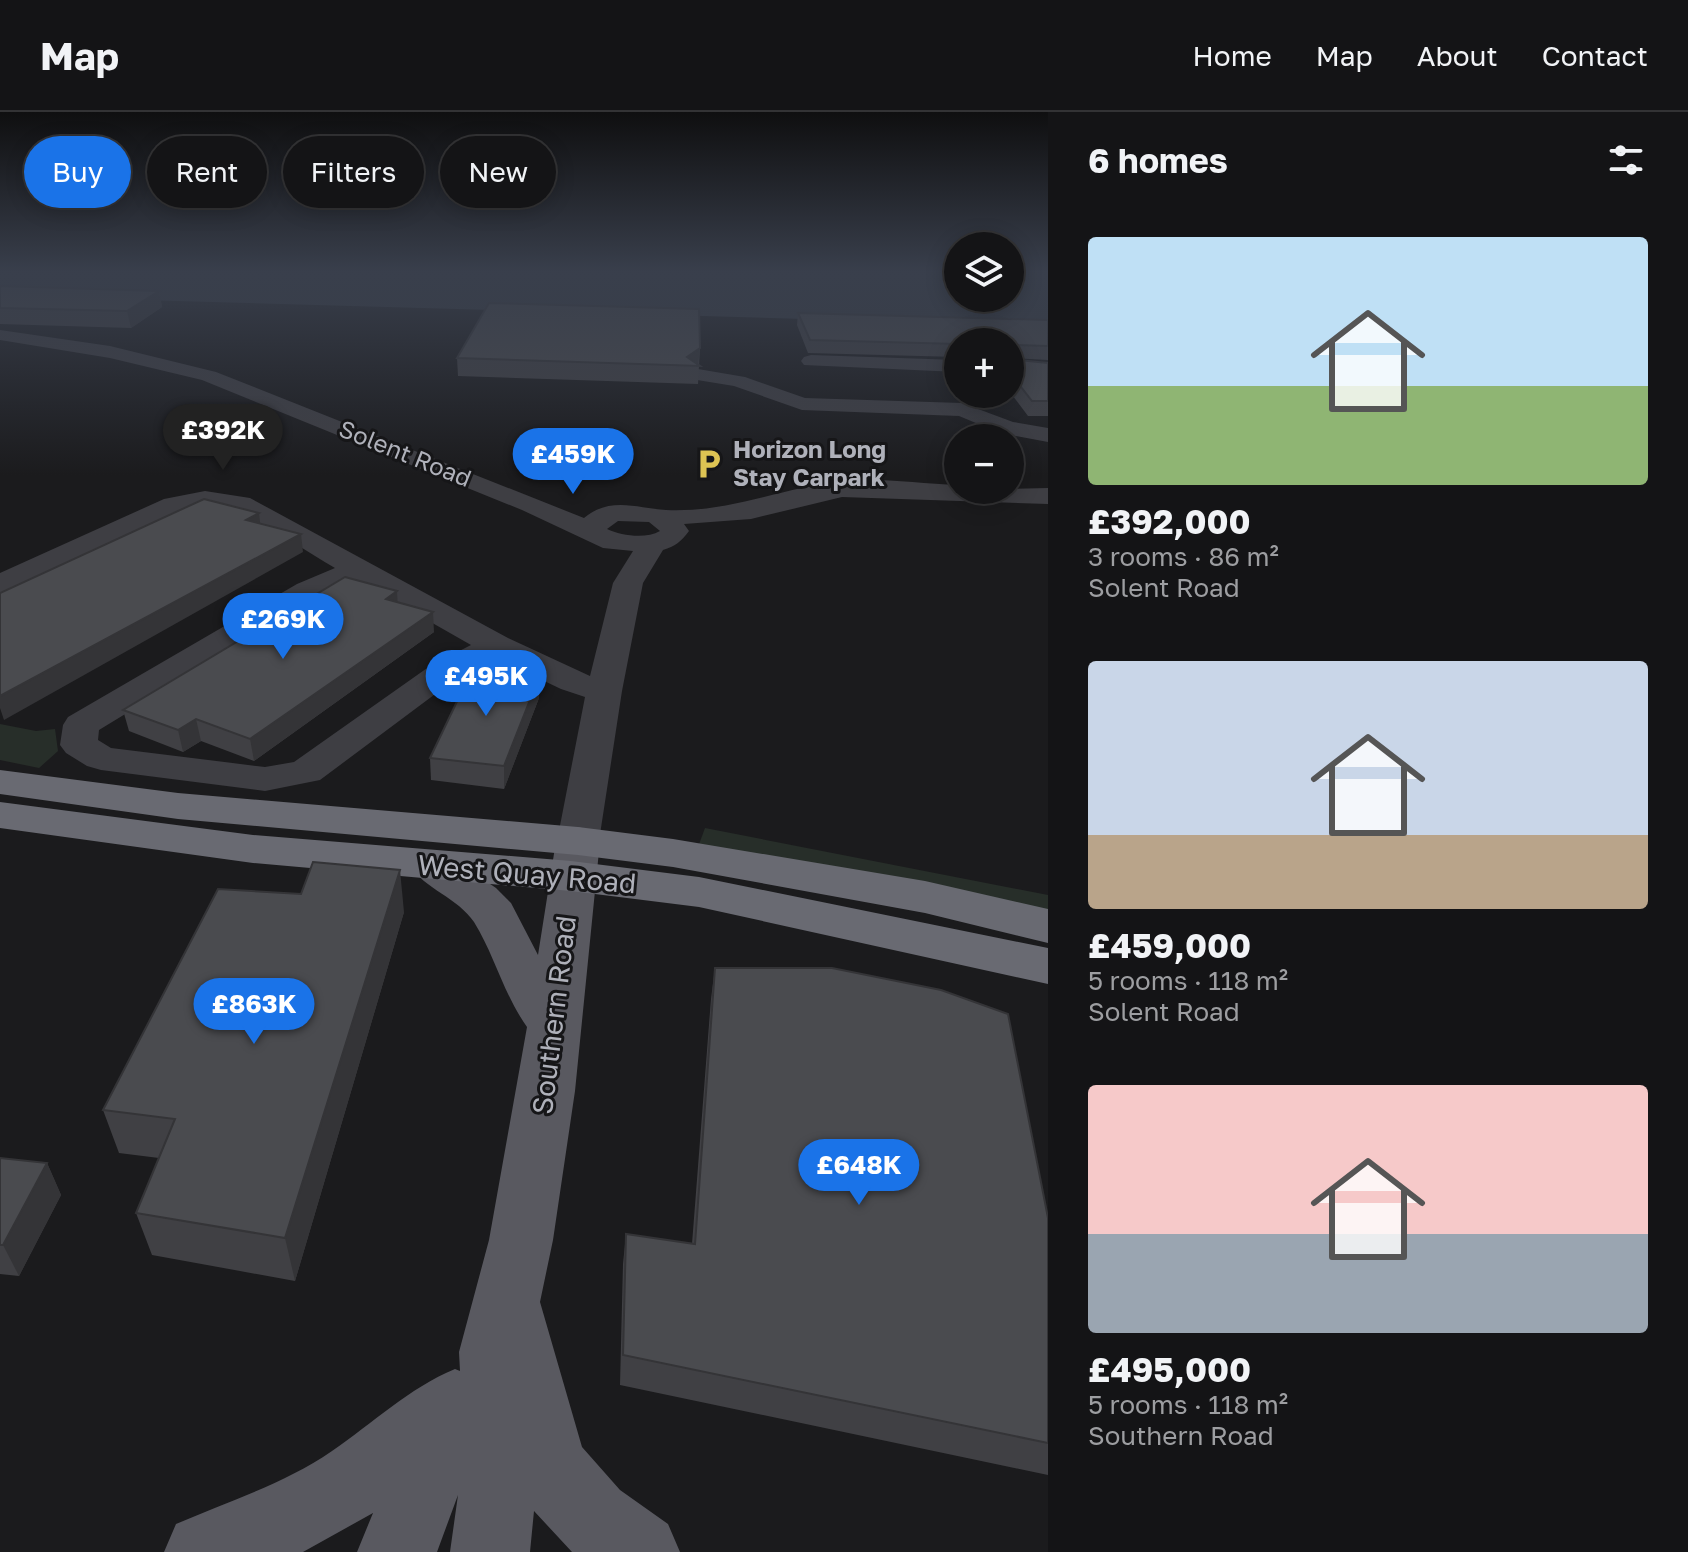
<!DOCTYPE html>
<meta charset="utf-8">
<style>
:root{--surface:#141416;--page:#1d1d1f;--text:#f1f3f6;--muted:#9d9ea1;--line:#333335;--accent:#1a73e8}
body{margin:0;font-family:"Golos Text",sans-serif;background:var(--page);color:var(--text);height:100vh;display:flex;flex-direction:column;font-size:30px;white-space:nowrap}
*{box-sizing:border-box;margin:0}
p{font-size:26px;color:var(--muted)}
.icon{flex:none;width:44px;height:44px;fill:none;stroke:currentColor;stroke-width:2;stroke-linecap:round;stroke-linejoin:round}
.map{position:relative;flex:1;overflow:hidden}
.details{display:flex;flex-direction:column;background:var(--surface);width:640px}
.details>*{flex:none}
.hud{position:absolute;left:24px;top:24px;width:760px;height:72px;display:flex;gap:16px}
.tools{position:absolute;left:944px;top:120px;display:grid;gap:16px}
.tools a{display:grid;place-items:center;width:80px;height:80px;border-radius:50%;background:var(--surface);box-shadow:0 4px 20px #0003,0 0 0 2px var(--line);font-size:40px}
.price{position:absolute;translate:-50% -68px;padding:0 18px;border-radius:28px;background:var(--accent);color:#fff;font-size:26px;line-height:52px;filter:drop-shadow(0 2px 4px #0008)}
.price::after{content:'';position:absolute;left:50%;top:48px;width:24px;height:18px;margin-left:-12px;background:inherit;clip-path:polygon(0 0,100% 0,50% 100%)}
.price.current{background:#222;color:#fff}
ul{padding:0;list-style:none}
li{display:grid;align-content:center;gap:16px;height:424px;padding:0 40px}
li span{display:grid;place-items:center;height:248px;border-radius:8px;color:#555}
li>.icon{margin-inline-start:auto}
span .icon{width:144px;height:144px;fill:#fffc;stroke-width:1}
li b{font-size:34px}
h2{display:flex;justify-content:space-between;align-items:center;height:96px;padding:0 40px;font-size:34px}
.pill{padding:0 28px;border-radius:36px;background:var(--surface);box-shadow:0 4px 20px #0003,0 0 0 2px var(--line);font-size:28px;line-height:72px}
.pill.current{background:var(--accent);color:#fff}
header{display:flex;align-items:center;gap:48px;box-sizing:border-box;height:112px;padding:0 40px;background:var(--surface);border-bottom:2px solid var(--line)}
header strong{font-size:38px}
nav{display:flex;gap:44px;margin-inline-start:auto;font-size:28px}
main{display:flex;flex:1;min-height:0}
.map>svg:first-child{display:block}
.green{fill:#272e29}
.water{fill:#363b43}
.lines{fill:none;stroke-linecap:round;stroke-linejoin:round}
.minor{fill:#3e3e43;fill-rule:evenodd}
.major{fill:#595960;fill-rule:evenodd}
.highway{fill:#696a72;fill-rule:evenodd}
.wall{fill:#404044}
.shaded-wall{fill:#343437}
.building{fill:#4a4b4f;stroke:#343437;stroke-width:2}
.labels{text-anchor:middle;stroke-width:6;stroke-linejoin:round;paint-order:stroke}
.far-poi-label{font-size:24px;font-weight:bold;fill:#afb1ba;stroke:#161618;text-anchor:start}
.far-street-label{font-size:24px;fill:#afb1ba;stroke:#161618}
.street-label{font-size:28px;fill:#afb1ba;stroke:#161618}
</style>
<header>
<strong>Map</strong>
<nav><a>Home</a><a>Map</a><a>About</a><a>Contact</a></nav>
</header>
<main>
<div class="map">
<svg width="1048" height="1440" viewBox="0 0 1048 1440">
<rect width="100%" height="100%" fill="#1b1b1d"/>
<g class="green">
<path d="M0 612 36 619 55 617 58 639 39 656 0 648Z"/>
<path d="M705 716 1048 783V805L698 735Z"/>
</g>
<path class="water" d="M0 161H958V186H1010V161H1048V214L0 184Z"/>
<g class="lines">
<g class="minor">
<path d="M0 218 110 234 216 260 584 406C610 384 637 396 666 398 727 401 782 376 841 369 879 365 920 372 958 373V378L1048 376V392L842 385 751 407 684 412 689 419C681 430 675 434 663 438L643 471 622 579 599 729 593 738 578 742 563 738 557 729 585 585 561 577 496 546 454 568 320 668 265 679 101 658 87 654 66 641 60 633 63 613 68 605 297 472 335 456C285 427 240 388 180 399L0 481V461L164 387 205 379 250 386 508 526 590 564 613 471 633 439 603 436 522 398 202 268 110 246 0 228ZM618 409 649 410 660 419C646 427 622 424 607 417ZM357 468 471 533 430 554 294 650 265 655 111 636 98 628 99 618 319 484Z"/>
<path d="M811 243 958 248V260L804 253 801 249 804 245Z"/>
<path d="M698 257 745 265 805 286 962 291 1013 310 1048 316V330L1000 321 959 304 802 298 734 274 691 267 688 263 691 259Z"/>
</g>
<path class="major" d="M578 715 594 719 600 729 575 979 553 1128 540 1190 582 1335 620 1378 668 1412 680 1440H572L534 1399 530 1440H450L458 1383 437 1440H357L373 1401 303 1440H164L176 1412C229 1389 284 1372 332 1339 373 1311 409 1276 455 1257L460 1259 459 1240 489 1128 527 915C503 881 495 844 474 810 458 786 425 777 409 753L416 743 432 738 448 743 496 776 511 791 538 843 556 729 562 719Z"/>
<g class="highway">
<path d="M0 658 178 681 578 715 673 727 925 769 1048 797V831L925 801 673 755 578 743 178 707 0 682Z"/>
<path d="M0 690 253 723 571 749 699 765 1048 836V872L699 795 571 779 253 751 0 716Z"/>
</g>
</g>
<g class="wall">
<path d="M0 174 159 179 162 195 131 216 0 212Z"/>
<path d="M798 201 1048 208V248L1011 246 1010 247 1048 251V304H1028L1010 280V230H958V245L808 241 797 213Z"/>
<path d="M700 236 698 272 458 264 457 246Z"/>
<path d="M957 249H958V269L954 263Z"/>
<path d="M397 490 434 520 254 649 201 629 183 640 129 619 123 598Z"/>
<path d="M539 586 504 677 431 668 430 646Z"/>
<path d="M404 800 295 1169 152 1143 136 1101 159 1046 119 1041 103 998Z"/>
<path d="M715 856 1048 1106V1363L620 1273 623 1152 626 1122 692 1132 711 887Z"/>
<path d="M0 1046 47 1051 61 1083 19 1164 0 1162Z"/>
</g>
<g class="shaded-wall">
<path d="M159 179 162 195 131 216 127 199Z"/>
<path d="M700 236 698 253 687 245Z"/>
<path d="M259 401 261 419 246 408Z"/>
<path d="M301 422 303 440 4 608 0 596V584Z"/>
<path d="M397 479 398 499 386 487Z"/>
<path d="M433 500 434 520 254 649 250 627Z"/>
<path d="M539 565V586L504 677V654Z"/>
<path d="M196 607 201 629 183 640 178 618Z"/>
<path d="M400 758 404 800 295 1169 285 1126Z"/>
<path d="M47 1051 61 1083 19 1164 3 1133Z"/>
</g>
<g class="building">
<path d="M0 174 159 179 127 199 0 196Z"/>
<path d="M489 191 699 197 700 236 687 245 700 254 457 246Z"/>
<path d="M798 201 1048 208V234L1013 233 1010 247 1048 251V289H1032L1014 266H1010V230H958V232L810 228Z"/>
<path d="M204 387 259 401 246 408 301 422 0 584V481Z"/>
<path d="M345 465 397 479 386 487 433 500 250 627 196 607 178 618 123 598Z"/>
<path d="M472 558 539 565 504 654 430 646Z"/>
<path d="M313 750 400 758 285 1126 136 1101 175 1007 103 998 218 777 301 782Z"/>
<path d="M715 856H832L941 878 1008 902 1048 1106V1331L623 1243 626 1122 695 1132Z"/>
<path d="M0 1046 47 1051 3 1133H0Z"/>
</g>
<linearGradient id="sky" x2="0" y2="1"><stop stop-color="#0f0f10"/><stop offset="0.44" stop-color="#393f4c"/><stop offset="1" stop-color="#393f4c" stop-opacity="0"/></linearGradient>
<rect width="1048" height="363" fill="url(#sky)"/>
<defs>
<symbol id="parking-bare" viewBox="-9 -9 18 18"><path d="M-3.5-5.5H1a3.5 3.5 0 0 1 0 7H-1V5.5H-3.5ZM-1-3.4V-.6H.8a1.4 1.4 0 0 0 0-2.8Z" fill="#ddc353" stroke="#161618" stroke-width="2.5" paint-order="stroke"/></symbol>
</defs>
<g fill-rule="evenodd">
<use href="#parking-bare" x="687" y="330" width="44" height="44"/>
</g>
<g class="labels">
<g class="far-poi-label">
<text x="733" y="346">Horizon Long<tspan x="733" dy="28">Stay Carpark</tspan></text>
</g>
<g class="far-street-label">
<text transform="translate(405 342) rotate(22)" y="8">Solent Road</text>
</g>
<g class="street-label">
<text transform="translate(527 762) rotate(5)" y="10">West Quay Road</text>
<text transform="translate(554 903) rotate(-83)" y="10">Southern Road</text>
</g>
</g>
</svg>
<div class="tools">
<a><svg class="icon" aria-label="layers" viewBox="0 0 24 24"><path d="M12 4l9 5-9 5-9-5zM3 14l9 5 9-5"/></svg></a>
<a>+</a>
<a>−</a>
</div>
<b class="price current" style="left:223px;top:360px">£392K</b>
<b class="price" style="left:573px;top:384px">£459K</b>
<b class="price" style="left:283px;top:549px">£269K</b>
<b class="price" style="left:486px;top:606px">£495K</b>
<b class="price" style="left:254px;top:934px">£863K</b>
<b class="price" style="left:859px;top:1095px">£648K</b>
<div class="hud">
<a class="pill current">Buy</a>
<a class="pill">Rent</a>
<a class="pill">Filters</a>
<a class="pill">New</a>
</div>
</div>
<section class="details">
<h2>6 homes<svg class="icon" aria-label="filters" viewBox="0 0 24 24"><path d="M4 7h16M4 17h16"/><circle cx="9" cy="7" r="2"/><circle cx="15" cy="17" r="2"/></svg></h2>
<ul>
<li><span style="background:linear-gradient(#bfe0f5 60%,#8fb573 0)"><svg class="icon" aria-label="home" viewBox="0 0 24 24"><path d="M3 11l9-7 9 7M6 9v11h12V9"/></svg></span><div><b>£392,000</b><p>3 rooms · 86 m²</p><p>Solent Road</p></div></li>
<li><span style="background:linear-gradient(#c9d6e8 70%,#b9a48a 0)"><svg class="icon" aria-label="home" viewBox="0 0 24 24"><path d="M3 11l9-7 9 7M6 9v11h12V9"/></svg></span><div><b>£459,000</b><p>5 rooms · 118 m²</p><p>Solent Road</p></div></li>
<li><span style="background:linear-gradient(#f6c9c9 60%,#9aa5b1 0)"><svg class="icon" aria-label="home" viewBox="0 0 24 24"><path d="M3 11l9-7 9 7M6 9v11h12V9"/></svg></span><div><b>£495,000</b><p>5 rooms · 118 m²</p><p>Southern Road</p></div></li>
</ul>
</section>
</main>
